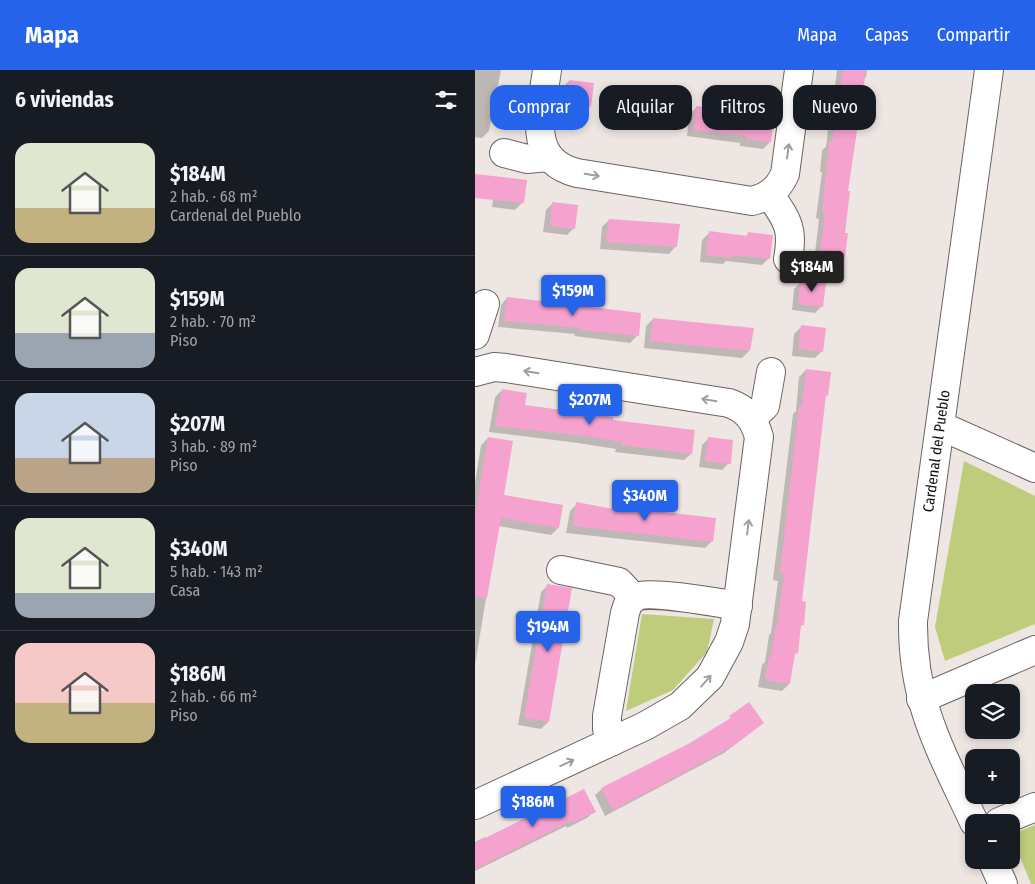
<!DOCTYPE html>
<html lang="es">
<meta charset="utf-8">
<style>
:root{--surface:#171b24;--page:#20242c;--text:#f1f3f6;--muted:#9ea1a6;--line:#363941;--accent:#2563eb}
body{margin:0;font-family:"Fira Sans Condensed",sans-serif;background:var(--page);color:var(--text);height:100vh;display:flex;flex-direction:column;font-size:19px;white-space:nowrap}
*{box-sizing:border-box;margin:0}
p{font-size:16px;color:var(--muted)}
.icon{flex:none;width:28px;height:28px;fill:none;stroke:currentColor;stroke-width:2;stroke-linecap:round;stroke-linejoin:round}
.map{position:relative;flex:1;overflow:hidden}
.panel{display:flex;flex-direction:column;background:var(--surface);width:475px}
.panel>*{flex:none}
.guide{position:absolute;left:15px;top:15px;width:470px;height:45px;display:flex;gap:10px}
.fabs{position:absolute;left:490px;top:614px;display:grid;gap:10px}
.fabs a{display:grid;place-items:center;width:55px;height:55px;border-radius:10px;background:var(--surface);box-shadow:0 2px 8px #0003;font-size:25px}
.price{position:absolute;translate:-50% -42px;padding:0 11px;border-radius:5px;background:var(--accent);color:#fff;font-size:16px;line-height:32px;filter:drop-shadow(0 1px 2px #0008)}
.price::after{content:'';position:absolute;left:50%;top:30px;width:15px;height:11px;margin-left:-8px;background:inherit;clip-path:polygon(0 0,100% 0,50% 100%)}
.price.current{background:#222;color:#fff}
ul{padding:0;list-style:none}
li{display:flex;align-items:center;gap:15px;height:125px;padding:0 15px}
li+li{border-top:1px solid var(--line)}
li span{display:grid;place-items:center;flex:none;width:140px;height:100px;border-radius:15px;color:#555}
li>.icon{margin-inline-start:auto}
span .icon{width:60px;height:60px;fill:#fffc;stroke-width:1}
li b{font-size:21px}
h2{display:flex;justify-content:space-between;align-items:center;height:60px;padding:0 15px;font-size:21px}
.tag{padding:0 18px;border-radius:15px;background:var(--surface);box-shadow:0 2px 8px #0003;font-size:18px;line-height:45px}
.tag.current{background:var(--accent);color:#fff}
header{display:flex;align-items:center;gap:30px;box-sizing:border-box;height:70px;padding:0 25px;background:var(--accent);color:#fff}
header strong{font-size:24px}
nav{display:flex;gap:28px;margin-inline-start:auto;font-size:18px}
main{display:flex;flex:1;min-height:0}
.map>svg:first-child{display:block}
.green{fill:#bfcc7b}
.shadow{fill:#0003}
.building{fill:#f5a2cf}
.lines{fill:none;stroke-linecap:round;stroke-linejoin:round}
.minor-casing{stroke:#6b6461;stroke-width:30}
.minor{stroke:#fff;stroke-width:28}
.oneway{stroke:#9f9e9d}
.labels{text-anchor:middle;stroke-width:4;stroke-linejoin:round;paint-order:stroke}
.street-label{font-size:15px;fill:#0f0c0b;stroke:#fff}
</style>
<header>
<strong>Mapa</strong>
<nav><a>Mapa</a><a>Capas</a><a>Compartir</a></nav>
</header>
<main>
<section class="panel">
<h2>6 viviendas<svg class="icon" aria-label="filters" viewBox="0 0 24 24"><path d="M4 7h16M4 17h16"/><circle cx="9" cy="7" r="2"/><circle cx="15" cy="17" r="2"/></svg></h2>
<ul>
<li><span style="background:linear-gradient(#dfe7d0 65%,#c2b280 0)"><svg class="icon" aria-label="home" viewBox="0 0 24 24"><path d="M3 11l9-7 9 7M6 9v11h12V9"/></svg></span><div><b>$184M</b><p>2 hab. · 68 m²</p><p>Cardenal del Pueblo</p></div></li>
<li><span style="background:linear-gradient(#dfe7d0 65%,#9aa5b1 0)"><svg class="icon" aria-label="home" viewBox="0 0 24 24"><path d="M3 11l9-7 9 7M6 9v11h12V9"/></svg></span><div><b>$159M</b><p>2 hab. · 70 m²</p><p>Piso</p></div></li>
<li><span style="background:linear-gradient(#c9d6e8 65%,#b9a48a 0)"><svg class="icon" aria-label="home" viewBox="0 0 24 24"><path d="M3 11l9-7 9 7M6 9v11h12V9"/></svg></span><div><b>$207M</b><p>3 hab. · 89 m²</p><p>Piso</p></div></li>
<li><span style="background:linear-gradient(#dfe7d0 75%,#9aa5b1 0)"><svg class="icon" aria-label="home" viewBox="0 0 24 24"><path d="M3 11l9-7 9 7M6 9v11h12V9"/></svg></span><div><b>$340M</b><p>5 hab. · 143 m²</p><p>Casa</p></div></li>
<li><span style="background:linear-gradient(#f6c9c9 60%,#c2b280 0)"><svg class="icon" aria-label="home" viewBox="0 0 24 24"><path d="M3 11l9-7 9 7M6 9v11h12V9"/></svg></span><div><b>$186M</b><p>2 hab. · 66 m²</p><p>Piso</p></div></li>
</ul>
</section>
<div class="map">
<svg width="560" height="814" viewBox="0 0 560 814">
<rect width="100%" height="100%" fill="#eee6e3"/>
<g class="green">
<path d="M489 391 560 426V554L470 591 460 557Z"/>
<path d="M167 544 239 549 232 582 198 620 151 641Z"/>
<path d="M560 755V814H556L536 765Z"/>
</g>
<g class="shadow">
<path d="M0 0H26L14 61 7 68 0 67Z"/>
<path d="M362 0H392L391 7 388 10 384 52 380 55 372 122 369 187 362 193 339 191 344 149 341 148 347 102H345L347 80 351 77 356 34 358 31Z"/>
<path d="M94 11 115 36 108 43 84 40 87 18Z"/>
<path d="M169 27 189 52 182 58 159 56 162 34Z"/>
<path d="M221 38 244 43 295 72 288 79 265 76V73L212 66 214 44Z"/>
<path d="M50 111 47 133 40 140 17 137 20 115Z"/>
<path d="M78 133 99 158 92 165 68 162 71 140Z"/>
<path d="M134 150 203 155 200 177 194 184 125 179 127 157Z"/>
<path d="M234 163 270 167 273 164 294 188 287 195 251 191 248 194 225 192 227 170Z"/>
<path d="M326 212 347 236 340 243 317 240 319 219Z"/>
<path d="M32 228 162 266 155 273 99 266 100 264 23 257 26 235Z"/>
<path d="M178 249 274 281 267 288 169 278 171 256Z"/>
<path d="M326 257 347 281 340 288 317 286 319 264Z"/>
<path d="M331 300 352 325 350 327 325 532 327 555 324 558 314 614 307 621 283 617 287 595 290 592 294 565 296 563 303 511 298 510 318 344 321 341 324 307Z"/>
<path d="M27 320 48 336 136 351 216 384 209 390 140 382 141 379 103 373 14 362 20 327Z"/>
<path d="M13 368 28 426 86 436 83 458 76 465 23 456 0 595V413L6 375Z"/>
<path d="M234 368 254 393 247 400 224 397 227 375Z"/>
<path d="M102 434 143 441 145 438 237 471 230 478 91 463 95 441Z"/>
<path d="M73 515V652L66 659 43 655 66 522Z"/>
<path d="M274 634 280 659 249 683 130 746 120 725 127 719 213 675 249 653Z"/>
<path d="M119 742 112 748 92 758 91 756 0 801V772L10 767 11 769Z"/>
</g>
<g class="building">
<path d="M368 0H391L373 121H375L370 163H373L370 187 345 184 350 142H347L354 72H357Z"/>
<path d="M94 10 119 13 116 37 91 34Z"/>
<path d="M168 25 193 28 190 52 165 49Z"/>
<path d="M221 36 246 39V42L299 48 296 72 271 69V66L218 60Z"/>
<path d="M0 104 52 110 49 133 0 128Z"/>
<path d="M77 132 103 135 100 159 75 156Z"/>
<path d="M134 149 205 154 202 177 131 172Z"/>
<path d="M234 161 272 166 273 162 298 165 295 189 257 185 256 188 231 185Z"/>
<path d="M325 210 351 213 348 237 323 234Z"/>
<path d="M32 227 166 243 164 266 106 260V258L29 251Z"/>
<path d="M178 248 279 258 275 281 175 271Z"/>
<path d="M326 255 351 258 348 282 323 279Z"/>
<path d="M331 299 356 302 353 326 351 325 327 531 331 532 329 555H326L323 584 320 583 315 614 290 610 294 587H296L300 557H302L309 504H305L324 336H327Z"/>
<path d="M27 319 52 323 50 335 138 347V350L220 360 217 384 147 375V372L110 366 20 356Z"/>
<path d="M13 367 38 371 29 425 88 435 84 458 26 448 12 528 0 527V446Z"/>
<path d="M233 367 258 370 256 394 230 391Z"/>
<path d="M101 432 144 440 145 437 241 448 238 472 98 456Z"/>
<path d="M72 514 97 518 74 652 49 648Z"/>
<path d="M274 632 289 653 258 676 138 740 126 718 213 674 256 648 254 646Z"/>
<path d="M109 719 121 742 99 752 98 750 0 799V773Z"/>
</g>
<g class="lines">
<defs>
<g id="minor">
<path d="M72 0C67 40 49 89 102 103L277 131C294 127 303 119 310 104L324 0"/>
<path d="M29 83 52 89 73 87"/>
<path d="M295 125C312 150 319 158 313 189"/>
<path d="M0 265 10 234"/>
<path d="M0 302 19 297 31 298 254 333C271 339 279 349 284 367L260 554 254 572 235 607 205 636 170 656 0 735"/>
<path d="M277 348 290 336 296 302"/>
<path d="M466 356 560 398"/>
<path d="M86 500 144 512 159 528"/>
<path d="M446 629 560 580"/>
<path d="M138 671 132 659V646L150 543C152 536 154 530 160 527 173 520 245 533 263 536"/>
<path id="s1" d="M499 752C466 681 437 633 438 551L514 0"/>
<path d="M524 752 560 737"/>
<path d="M517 790 528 814"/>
</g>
</defs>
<use href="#minor" class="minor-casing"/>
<use href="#minor" class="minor"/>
</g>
<defs><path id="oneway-shaft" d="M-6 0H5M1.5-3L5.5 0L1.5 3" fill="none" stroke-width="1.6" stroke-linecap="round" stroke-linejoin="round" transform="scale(1.25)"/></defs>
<g class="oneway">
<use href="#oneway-shaft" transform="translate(313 81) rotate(-82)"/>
<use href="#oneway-shaft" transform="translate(117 105) rotate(10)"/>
<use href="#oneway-shaft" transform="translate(56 302) rotate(-171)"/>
<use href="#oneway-shaft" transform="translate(234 330) rotate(-171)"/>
<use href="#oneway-shaft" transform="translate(273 457) rotate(-83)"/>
<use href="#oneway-shaft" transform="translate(231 611) rotate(-49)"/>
<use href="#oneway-shaft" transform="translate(92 693) rotate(-25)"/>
</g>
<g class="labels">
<g class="street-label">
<text dy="5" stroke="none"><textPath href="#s1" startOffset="384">Cardenal del Pueblo</textPath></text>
</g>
</g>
</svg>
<div class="fabs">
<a><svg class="icon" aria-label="layers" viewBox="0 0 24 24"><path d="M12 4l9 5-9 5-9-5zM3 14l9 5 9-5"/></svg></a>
<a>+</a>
<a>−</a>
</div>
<b class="price current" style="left:337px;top:223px">$184M</b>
<b class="price" style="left:98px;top:247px">$159M</b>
<b class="price" style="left:115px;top:356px">$207M</b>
<b class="price" style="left:170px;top:452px">$340M</b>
<b class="price" style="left:73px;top:583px">$194M</b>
<b class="price" style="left:58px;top:758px">$186M</b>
<div class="guide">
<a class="tag current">Comprar</a>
<a class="tag">Alquilar</a>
<a class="tag">Filtros</a>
<a class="tag">Nuevo</a>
</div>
</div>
</main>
